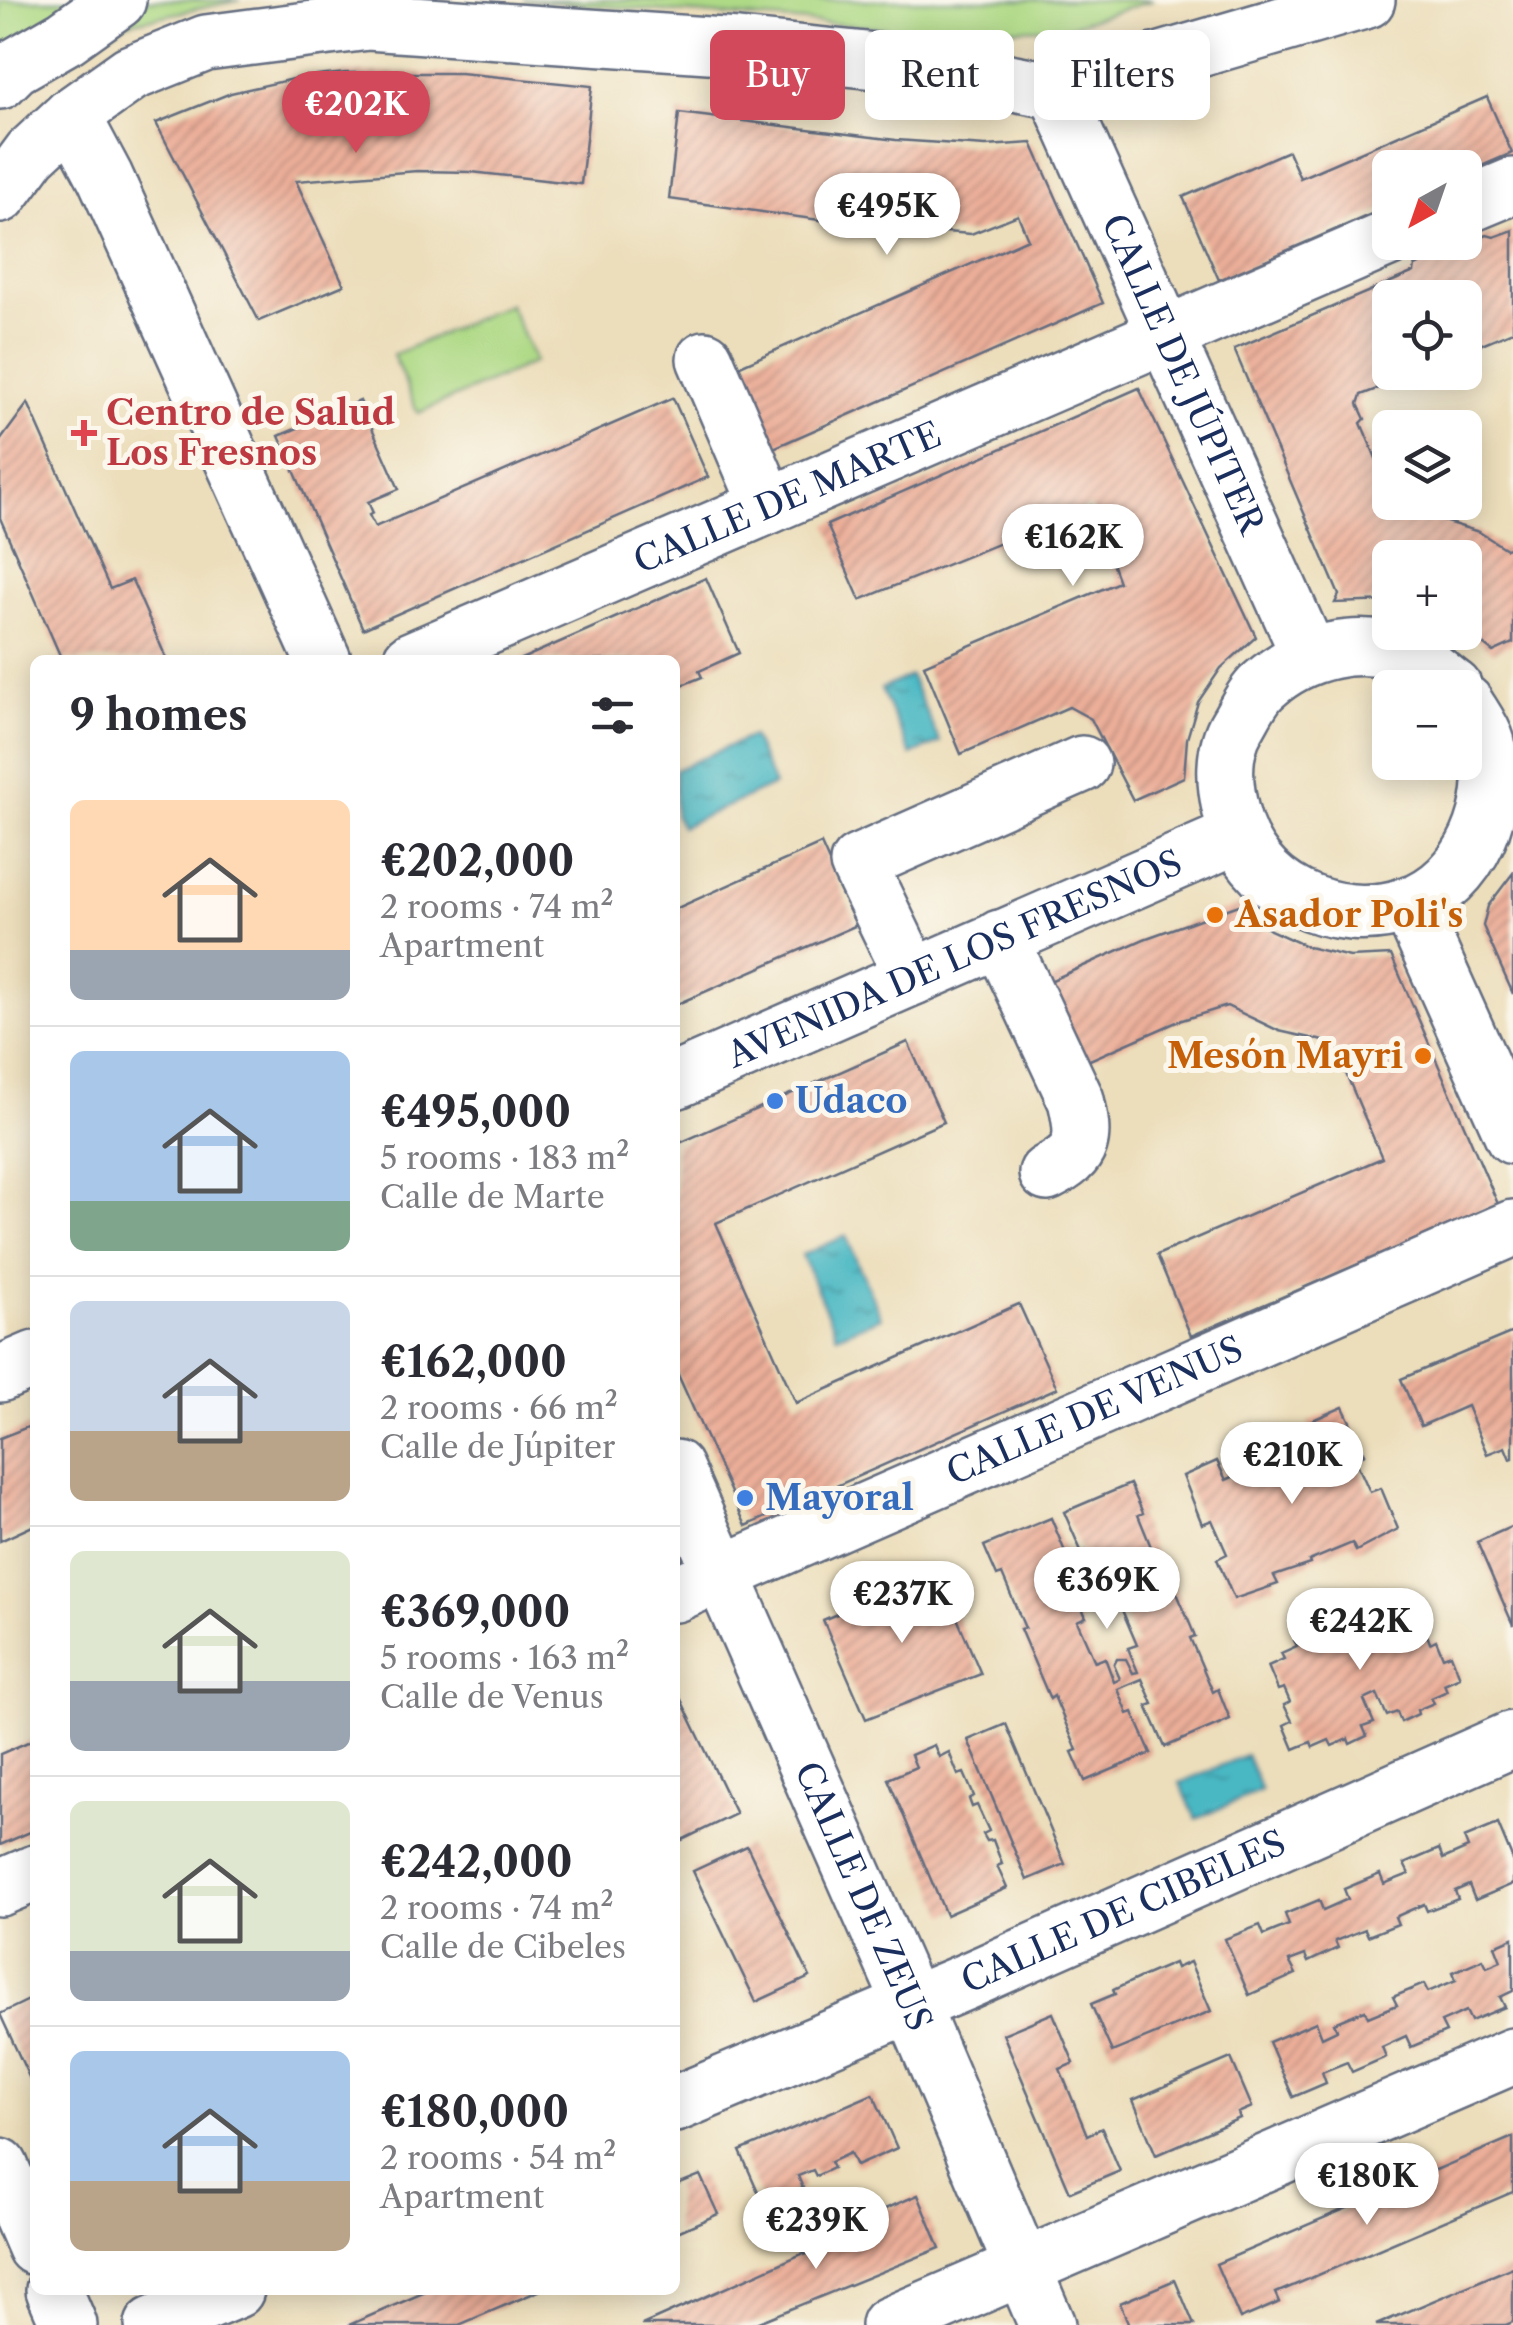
<!DOCTYPE html>
<meta charset="utf-8">
<style>
:root{--surface:#fff;--page:#f2f2f3;--text:#2b2b33;--muted:#7c7c81;--line:#e1e1e2;--accent:#d1495b}
body{margin:0;font-family:"Libre Caslon Text",serif;background:var(--page);color:var(--text);height:100vh;display:flex;flex-direction:column;font-size:38px;white-space:nowrap}
*{box-sizing:border-box;margin:0}
p{font-size:32px;color:var(--muted)}
.icon{flex:none;width:55px;height:55px;fill:none;stroke:currentColor;stroke-width:2;stroke-linecap:round;stroke-linejoin:round}
.map{position:relative;flex:1;overflow:hidden}
.drawer{position:absolute;left:30px;top:655px;width:650px;height:1640px;display:flex;flex-direction:column;background:var(--surface);border-radius:15px;box-shadow:0 5px 25px #0003}
.drawer>*{flex:none}
.guide{position:absolute;left:710px;top:30px;width:652px;height:90px;display:flex;gap:20px}
.needle{width:65px;rotate:220deg}
.fabs{position:absolute;left:1372px;top:150px;display:grid;gap:20px}
.fabs a{display:grid;place-items:center;width:110px;height:110px;border-radius:15px;background:var(--surface);box-shadow:0 5px 25px #0003;font-size:50px}
.price{position:absolute;translate:-50% -85px;padding:0 22px;border-radius:35px;background:#fff;color:#222;font-size:32px;line-height:65px;filter:drop-shadow(0 2px 5px #0008)}
.price::after{content:'';position:absolute;left:50%;top:60px;width:30px;height:22px;margin-left:-15px;background:inherit;clip-path:polygon(0 0,100% 0,50% 100%)}
.price.on{background:var(--accent);color:#fff}
ul{padding:0;list-style:none}
li{display:flex;align-items:center;gap:30px;height:250px;padding:0 40px}
li+li{border-top:2px solid var(--line)}
li span{display:grid;place-items:center;flex:none;width:280px;height:200px;border-radius:15px;color:#555}
li>.icon{margin-inline-start:auto}
span .icon{width:120px;height:120px;fill:#fffc;stroke-width:1}
li b{font-size:42px}
h2{display:flex;justify-content:space-between;align-items:center;height:120px;padding:0 40px;font-size:42px}
.chip{padding:0 35px;border-radius:15px;background:var(--surface);box-shadow:0 5px 25px #0003;font-size:35px;line-height:90px}
.chip.on{background:var(--accent);color:#fff}
.map>svg:first-child{display:block}
.garden{fill:#aed985;stroke:#648472;stroke-width:2.5}
.water{fill:url(#water-ripples);stroke:#327490;stroke-width:2.5}
.building{fill:url(#building-hatch);fill-rule:evenodd}
.lines{fill:none;stroke-linecap:round;stroke-linejoin:round}
.minor-casing{stroke:#646c7f;stroke-width:60}
.minor{stroke:#fff;stroke-width:55}
.health-dot{fill:#e0444e;stroke:#fbf7ec;stroke-width:4}
.food-dot{fill:#e8710a;stroke:#fbf7ec;stroke-width:4}
.shop-dot{fill:#3f7fe0;stroke:#fbf7ec;stroke-width:4}
.labels{text-anchor:middle;stroke-width:10;stroke-linejoin:round;paint-order:stroke}
.street-label{font-size:35px;fill:#1b2f5e;stroke:#fbf7ec}
.health-label{font-size:35px;font-weight:bold;fill:#be3a42;stroke:#fbf7ec;text-anchor:start}
.food-label{font-size:35px;font-weight:bold;fill:#c56008;stroke:#fbf7ec;text-anchor:start}
.shop-label{font-size:35px;font-weight:bold;fill:#366cbe;stroke:#fbf7ec;text-anchor:start}
</style>
<div class="map">
<svg width="1513" height="2325" viewBox="0 0 1513 2325">
<defs>
<pattern id="water-ripples" width="26" height="14" patternUnits="userSpaceOnUse" patternTransform="scale(2.5)"><rect width="26" height="14" fill="#4ab8c3"/><path d="M2 4q2-2 4 0t4 0M15 11q2-2 4 0t4 0" fill="none" stroke="#3d96a2"/></pattern>
<pattern id="building-hatch" width="6" height="6" patternUnits="userSpaceOnUse" patternTransform="scale(2.5)"><rect width="6" height="6" fill="#ecaf99"/><path d="M-1 1l2-2M0 6l6-6M5 7l2-2" fill="none" stroke="#be8f80"/></pattern>
</defs>
<rect width="100%" height="100%" fill="#fbf7ec"/>
<filter id="ink" filterUnits="userSpaceOnUse"><feTurbulence type="fractalNoise" baseFrequency=".01" numOctaves="2"/><feDisplacementMap in="SourceGraphic" scale="20" xChannelSelector="R" yChannelSelector="G"/><feConvolveMatrix kernelMatrix="1 2 1 2 8 2 1 2 1" color-interpolation-filters="sRGB"/></filter>
<filter id="wash" filterUnits="userSpaceOnUse"><feTurbulence type="fractalNoise" baseFrequency=".0048" numOctaves="4" result="noise"/><feDisplacementMap in="SourceGraphic" scale="40" xChannelSelector="R" yChannelSelector="G"/><feGaussianBlur stdDeviation="2.25" result="paint"/><feColorMatrix in="noise" values="0 0 0 0 0 0 0 0 0 0 0 0 0 0 0 0 0 1.4 0 .05"/><feComposite in="paint" operator="in"/></filter>
<g filter="url(#wash)">
<rect width="100%" height="100%" fill="#ecdebb"/>
<g class="garden">
<path d="M0 0H241L128 23 26 82 0 110Z"/>
<path d="M523 0H1153L1064 28 925 31Z"/>
<path d="M509 304 535 362 418 413 393 355Z"/>
</g>
<g class="water">
<path d="M910 676 940 742 911 755 881 689Z"/>
<path d="M752 736 774 785 681 827 675 814V770Z"/>
<path d="M846 1236 881 1317 837 1336 802 1255Z"/>
<path d="M1246 1755 1261 1790 1196 1819 1180 1783Z"/>
</g>
<g id="blocks">
<g class="building">
<path d="M346 73H460L592 86 581 184 471 172 417 171 296 181 344 285 259 321 156 123 231 93 297 78Z"/>
<path d="M1487 97 1512 153 1465 173V168H1390V206L1219 280 1183 197 1288 151 1300 178Z"/>
<path d="M679 113 896 140 986 146 1032 143 1103 303 760 454 724 373 1028 239 1018 215 971 234 856 225 669 199Z"/>
<path d="M1513 230V331L1465 351V298H1390V372H1404L1377 384V389L1361 395 1358 404 1365 419 1361 423 1390 491V502H1395L1399 511 1410 513 1412 509 1431 513 1430 517 1479 532 1506 549 1513 547V643L1493 652 1465 630V558H1390V601L1335 603 1339 595 1234 349 1414 272 1415 266 1487 235 1494 237Z"/>
<path d="M1139 388 1256 637 1221 668 1198 702 1187 739 1184 777 1133 800 1091 719 1069 707 961 754 924 665 1119 582 1091 506 860 600 827 525Z"/>
<path d="M673 398 708 477 363 629 279 436 360 401 399 489 368 502 373 513 369 515 375 527Z"/>
<path d="M28 403 110 589 132 580 167 660H62L0 518V441Z"/>
<path d="M706 578 739 653 699 671 702 677 675 688V660H519Z"/>
<path d="M821 844 857 925 675 1005V909Z"/>
<path d="M1513 873V994L1483 926 1488 906Z"/>
<path d="M1239 905 1270 930 1308 947 1350 957 1391 955 1498 1204 1191 1336 1157 1255 1382 1158 1333 1043 1279 1031 1227 1006 1179 1021 1076 1066 1041 985 1144 939Z"/>
<path d="M908 1042 944 1122 716 1223 796 1403 1019 1304 1057 1388 746 1526 675 1368V1145Z"/>
<path d="M1513 1332V1458L1510 1459 1505 1447 1487 1454 1467 1406 1421 1426 1401 1379Z"/>
<path d="M1343 1407 1365 1454 1355 1459 1370 1492 1381 1488 1398 1529 1356 1551 1352 1543 1309 1561 1310 1564 1274 1576 1278 1584 1234 1599 1217 1559 1227 1554 1212 1520 1202 1524 1183 1476 1217 1461 1226 1480 1303 1444 1304 1447 1317 1441 1308 1422Z"/>
<path d="M35 1424V1525L0 1541V1438Z"/>
<path d="M1130 1484 1143 1513 1138 1515 1160 1569 1166 1567 1195 1636 1190 1638 1213 1692 1218 1689 1230 1719 1165 1747 1147 1706 1153 1704 1142 1679 1118 1689 1128 1714 1133 1712 1151 1753 1085 1781 1072 1752 1077 1750 1054 1696 1050 1699 1020 1629 1025 1628 1002 1574 997 1576 984 1546 1051 1518 1068 1559 1063 1561 1073 1585 1097 1575 1086 1551 1082 1553 1064 1512ZM1101 1584 1111 1607 1119 1603 1137 1645 1128 1648 1138 1672 1133 1673 1126 1659H1117L1114 1665 1120 1679 1114 1682 1105 1658 1095 1662 1077 1621 1086 1617 1076 1594 1082 1592 1087 1605 1095 1608 1102 1602 1096 1586Z"/>
<path d="M1513 1526V1625L1477 1542Z"/>
<path d="M937 1571 981 1674 866 1719 823 1620Z"/>
<path d="M1419 1601 1429 1625 1424 1627 1430 1643 1436 1640 1443 1657 1451 1654 1460 1677 1444 1684 1447 1691 1431 1698 1434 1703 1417 1710 1418 1714 1401 1722 1397 1712 1387 1716 1377 1694 1364 1700 1374 1723 1363 1727 1367 1736 1350 1744 1348 1739 1332 1746 1329 1740 1313 1747 1311 1742 1294 1749 1284 1725 1292 1721 1284 1705 1290 1702 1284 1688 1278 1690 1268 1666 1284 1659 1281 1653 1297 1646 1294 1640 1312 1632 1311 1628 1326 1621 1331 1632 1350 1623 1346 1613 1361 1606 1363 1610 1382 1602 1384 1609 1401 1602 1403 1608Z"/>
<path d="M675 1687 736 1814 682 1840 675 1824Z"/>
<path d="M1006 1724 1065 1864 1027 1880 968 1740Z"/>
<path d="M35 1739V1830L0 1845V1754Z"/>
<path d="M934 1745 939 1757 949 1752 958 1775 964 1773 974 1796 969 1799 972 1807 977 1805 989 1831 983 1834 987 1841 993 1840 1002 1864 997 1866 1007 1888 946 1915 888 1779 916 1767 911 1755Z"/>
<path d="M1498 1824 1513 1860V1884L1475 1900 1469 1885 1455 1891 1458 1899 1427 1911 1424 1904 1395 1917 1398 1924 1368 1936 1365 1929 1335 1941 1338 1948 1308 1962 1305 1955 1289 1961 1296 1974 1249 1995 1225 1939 1260 1925 1264 1935 1276 1930 1289 1925 1285 1914 1319 1900 1323 1910 1348 1899 1344 1889 1380 1874 1384 1884 1409 1874 1404 1864 1439 1849 1443 1859 1468 1848 1464 1838Z"/>
<path d="M747 1846 810 1977 756 2002 693 1871Z"/>
<path d="M1513 1938V1991L1500 1997 1505 2007 1471 2021 1466 2011 1441 2022 1446 2032 1411 2047 1406 2036 1382 2047 1386 2057 1352 2072 1347 2062 1322 2072 1326 2083 1293 2097 1269 2042 1316 2022 1322 2037 1337 2030 1334 2023 1365 2010 1368 2017 1397 2005 1393 1997 1424 1984 1428 1992 1456 1980 1453 1972 1483 1959 1487 1967 1501 1961 1495 1946Z"/>
<path d="M1190 1962 1211 2011 1112 2052 1091 2004 1115 1994 1113 1990 1139 1978 1174 1963 1176 1968Z"/>
<path d="M35 1997V2090L0 2014Z"/>
<path d="M1053 2013 1074 2063 1060 2069 1087 2135 1102 2128 1120 2171 1070 2192 1003 2034Z"/>
<path d="M1231 2058 1252 2107 1238 2113 1240 2118 1156 2155 1133 2100Z"/>
<path d="M873 2094 897 2148 856 2166 850 2153 830 2162 833 2168 816 2176 813 2170 798 2176 803 2188 764 2205 740 2151Z"/>
<path d="M1513 2137V2192L1276 2293 1280 2302 1240 2319 1216 2264Z"/>
<path d="M700 2175 718 2214 675 2233V2185Z"/>
<path d="M918 2195 940 2248 751 2325H642L804 2253 805 2255 882 2222 878 2212Z"/>
<path d="M1513 2267V2322L1506 2325H1376Z"/>
<path d="M1175 2280 1194 2325H1129L1120 2303Z"/>
<path d="M430 2290H541L459 2325H349Z"/>
</g>
</g>
</g>
<g filter="url(#ink)">
<use href="#blocks" fill-opacity="0" stroke="#646c7f" stroke-width="2.5"/>
<g class="lines">
<defs>
<g id="minor">
<path d="M0 81 14 67 66 37 118 0"/>
<path id="s1" d="M1056 91 1309 655"/>
<path d="M72 115 105 177 323 660"/>
<path d="M0 195 31 153 72 115 131 73 206 43 368 22 738 47 925 66 1056 91 1367 0"/>
<path d="M1465 206 1513 186"/>
<path d="M705 359 768 506"/>
<path id="s2" d="M411 660 1390 238"/>
<path d="M1454 688C1440 678 1425 663 1410 657 1360 637 1302 650 1263 686 1253 695 1245 712 1238 724 1222 750 1224 784 1231 812 1249 890 1333 930 1408 905 1472 883 1503 805 1487 743 1483 729 1472 715 1465 703"/>
<path d="M1409 904 1513 1136"/>
<path d="M1000 938 1076 1100C1085 1139 1085 1154 1047 1173"/>
<path d="M913 977 858 863 1082 764"/>
<path id="s3" d="M675 1081 1236 836"/>
<path d="M0 1374 35 1359"/>
<path id="s4" d="M675 1468 911 2004 1047 2325"/>
<path id="s5" d="M675 1594 1513 1228"/>
<path d="M0 1888 35 1873"/>
<path id="s6" d="M675 2104 965 1982 1513 1739"/>
<path d="M0 2166 35 2247"/>
<path d="M54 2290 69 2325"/>
<path d="M153 2325 236 2290"/>
<path d="M889 2325 1513 2056"/>
</g>
</defs>
<use href="#minor" class="minor-casing"/>
<use href="#minor" class="minor"/>
</g>
</g>
<path class="health-dot" d="M79 418h10v10h10v10h-10v10h-10v-10h-10v-10h10z"/>
<g class="food-dot">
<circle cx="1215" cy="915" r="10"/>
<circle cx="1423" cy="1056" r="10"/>
</g>
<g class="shop-dot">
<circle cx="775" cy="1101" r="10"/>
<circle cx="745" cy="1498" r="10"/>
</g>
<g class="labels">
<g class="street-label">
<text dy="12" stroke="none"><textPath href="#s1" startOffset="310">CALLE DE JÚPITER</textPath></text>
<text dy="12" stroke="none"><textPath href="#s2" startOffset="410">CALLE DE MARTE</textPath></text>
<text dy="12" stroke="none"><textPath href="#s3" startOffset="305">AVENIDA DE LOS FRESNOS</textPath></text>
<text dy="12" stroke="none"><textPath href="#s5" startOffset="458">CALLE DE VENUS</textPath></text>
<text dy="12" stroke="none"><textPath href="#s4" startOffset="468">CALLE DE ZEUS</textPath></text>
<text dy="12" stroke="none"><textPath href="#s6" startOffset="488">CALLE DE CIBELES</textPath></text>
</g>
<g class="health-label">
<text x="106" y="425">Centro de Salud<tspan x="106" dy="40">Los Fresnos</tspan></text>
</g>
<g class="food-label">
<text x="1235" y="927">Asador Poli's</text>
<text x="1403" y="1068" text-anchor="end">Mesón Mayri</text>
</g>
<g class="shop-label">
<text x="795" y="1113">Udaco</text>
<text x="765" y="1510">Mayoral</text>
</g>
</g>
</svg>
<div class="fabs">
<a><svg class="needle" viewBox="-14 -14 28 28"><path d="M0-13l5 13h-10z" fill="#e53935"/><path d="M0 13l5-13h-10z" fill="#7c7c81"/></svg></a>
<a><svg class="icon" aria-label="locate" viewBox="0 0 24 24"><circle cx="12" cy="12" r="6"/><path d="M12 2v4M12 18v4M2 12h4M18 12h4"/></svg></a>
<a><svg class="icon" aria-label="layers" viewBox="0 0 24 24"><path d="M12 4l9 5-9 5-9-5zM3 14l9 5 9-5"/></svg></a>
<a>+</a>
<a>−</a>
</div>
<b class="price on" style="left:356px;top:156px">€202K</b>
<b class="price" style="left:887px;top:258px">€495K</b>
<b class="price" style="left:1073px;top:589px">€162K</b>
<b class="price" style="left:1292px;top:1507px">€210K</b>
<b class="price" style="left:1107px;top:1632px">€369K</b>
<b class="price" style="left:902px;top:1646px">€237K</b>
<b class="price" style="left:1360px;top:1673px">€242K</b>
<b class="price" style="left:1367px;top:2228px">€180K</b>
<b class="price" style="left:816px;top:2272px">€239K</b>
<div class="guide">
<a class="chip on">Buy</a>
<a class="chip">Rent</a>
<a class="chip">Filters</a>
</div>
<section class="drawer">
<h2>9 homes<svg class="icon" aria-label="filters" viewBox="0 0 24 24"><path d="M4 7h16M4 17h16"/><circle cx="9" cy="7" r="2"/><circle cx="15" cy="17" r="2"/></svg></h2>
<ul>
<li><span style="background:linear-gradient(#ffd9b3 75%,#9aa5b1 0)"><svg class="icon" aria-label="home" viewBox="0 0 24 24"><path d="M3 11l9-7 9 7M6 9v11h12V9"/></svg></span><div><b>€202,000</b><p>2 rooms · 74 m²</p><p>Apartment</p></div></li>
<li><span style="background:linear-gradient(#a9c7e8 75%,#7fa58c 0)"><svg class="icon" aria-label="home" viewBox="0 0 24 24"><path d="M3 11l9-7 9 7M6 9v11h12V9"/></svg></span><div><b>€495,000</b><p>5 rooms · 183 m²</p><p>Calle de Marte</p></div></li>
<li><span style="background:linear-gradient(#c9d6e8 65%,#b9a48a 0)"><svg class="icon" aria-label="home" viewBox="0 0 24 24"><path d="M3 11l9-7 9 7M6 9v11h12V9"/></svg></span><div><b>€162,000</b><p>2 rooms · 66 m²</p><p>Calle de Júpiter</p></div></li>
<li><span style="background:linear-gradient(#dfe7d0 65%,#9aa5b1 0)"><svg class="icon" aria-label="home" viewBox="0 0 24 24"><path d="M3 11l9-7 9 7M6 9v11h12V9"/></svg></span><div><b>€369,000</b><p>5 rooms · 163 m²</p><p>Calle de Venus</p></div></li>
<li><span style="background:linear-gradient(#dfe7d0 75%,#9aa5b1 0)"><svg class="icon" aria-label="home" viewBox="0 0 24 24"><path d="M3 11l9-7 9 7M6 9v11h12V9"/></svg></span><div><b>€242,000</b><p>2 rooms · 74 m²</p><p>Calle de Cibeles</p></div></li>
<li><span style="background:linear-gradient(#a9c7e8 65%,#b9a48a 0)"><svg class="icon" aria-label="home" viewBox="0 0 24 24"><path d="M3 11l9-7 9 7M6 9v11h12V9"/></svg></span><div><b>€180,000</b><p>2 rooms · 54 m²</p><p>Apartment</p></div></li>
</ul>
</section>
</div>
